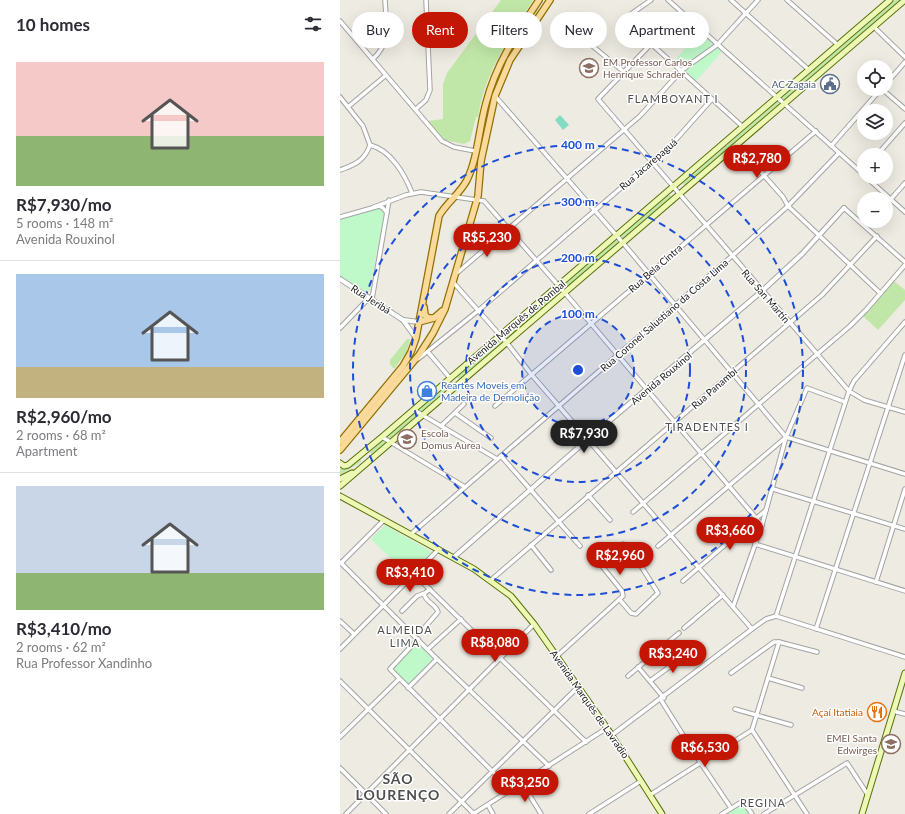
<!DOCTYPE html>
<meta charset="utf-8">
<style>
:root{--surface:#fff;--page:#f7f7f7;--text:#2b2b33;--muted:#7c7c81;--line:#e1e1e2;--accent:#c41604}
body{margin:0;font-family:Lato,sans-serif;background:var(--page);color:var(--text);height:100vh;display:flex;flex-direction:column;font-size:15px;white-space:nowrap}
*{box-sizing:border-box;margin:0}
p{font-size:13px;color:var(--muted)}
.icon{flex:none;width:22px;height:22px;fill:none;stroke:currentColor;stroke-width:2;stroke-linecap:round;stroke-linejoin:round}
.map{position:relative;flex:1;overflow:hidden}
.panel{display:flex;flex-direction:column;background:var(--surface);width:340px}
.panel>*{flex:none}
.top-card{position:absolute;left:12px;top:12px;width:380px;height:36px;display:flex;gap:8px}
.controls{position:absolute;left:517px;top:60px;display:grid;gap:8px}
.controls a{display:grid;place-items:center;width:36px;height:36px;border-radius:50%;background:var(--surface);box-shadow:0 4px 16px #0002;font-size:20px}
.price{position:absolute;translate:-50% -34px;padding:0 9px;border-radius:14px;background:var(--accent);color:#fff;font-size:13px;line-height:26px;filter:drop-shadow(0 1px 2px #0008)}
.price::after{content:'';position:absolute;left:50%;top:24px;width:12px;height:9px;margin-left:-6px;background:inherit;clip-path:polygon(0 0,100% 0,50% 100%)}
.price.selected{background:#222;color:#fff}
ul{padding:0;list-style:none}
li{display:grid;align-content:center;gap:8px;height:212px;padding:0 16px}
li+li{border-top:1px solid var(--line)}
li span{display:grid;place-items:center;height:124px;border-radius:0px;color:#555}
li>.icon{margin-inline-start:auto}
span .icon{width:72px;height:72px;fill:#fffc;stroke-width:1}
li b{font-size:17px}
h2{display:flex;justify-content:space-between;align-items:center;height:48px;padding:0 16px;font-size:17px}
.tag{padding:0 14px;border-radius:18px;background:var(--surface);box-shadow:0 4px 16px #0002;font-size:14px;line-height:36px}
.tag.selected{background:var(--accent);color:#fff}
main{display:flex;flex:1;min-height:0}
.map>svg:first-child{display:block}
.grass{fill:#c1e7a8}
.park{fill:#bff8c9}
.pitch{fill:#81dcc1}
.lines{fill:none;stroke-linecap:round;stroke-linejoin:round}
.minor-casing{stroke:#a3a3a3;stroke-width:5.5}
.tertiary-casing{stroke:#a3a3a3;stroke-width:6}
.secondary-casing{stroke:#5a7007;stroke-width:7}
.primary-casing{stroke:#917003;stroke-width:8}
.minor{stroke:#fff;stroke-width:3.5}
.tertiary{stroke:#fff;stroke-width:4}
.secondary{stroke:#eef8b6;stroke-width:5}
.primary{stroke:#fada9b;stroke-width:5.5}
.ring{fill:none;stroke:#1d4ed8;stroke-width:2;stroke-dasharray:7 5}
.labels{text-anchor:middle;stroke-width:3;stroke-linejoin:round;paint-order:stroke}
.education-label{font-size:10px;fill:#785e54;stroke:#fff;text-anchor:start}
.service-label{font-size:10px;fill:#4e5e75;stroke:#fff;text-anchor:end}
.street-label{font-size:10px;fill:#1c1c1c;stroke:#fff}
.shop-label{font-size:10px;fill:#366cbe;stroke:#fff;text-anchor:start}
.food-label{font-size:10px;fill:#c56008;stroke:#fff;text-anchor:end}
.neighbourhood-label{font-size:11px;letter-spacing:1px;fill:#4f4f4f;stroke:#fff}
.district-label{font-size:14px;font-weight:bold;letter-spacing:1px;fill:#4f4f4f;stroke:#fff}
.centre{fill:#1d4ed8;stroke:#fff;stroke-width:2}
.ring-label{font-size:12px;text-anchor:middle;font-weight:bold;fill:#1d4ed8;stroke:#fff;stroke-width:3;stroke-linejoin:round;paint-order:stroke}
</style>
<main>
<section class="panel">
<h2>10 homes<svg class="icon" aria-label="filters" viewBox="0 0 24 24"><path d="M4 7h16M4 17h16"/><circle cx="9" cy="7" r="2"/><circle cx="15" cy="17" r="2"/></svg></h2>
<ul>
<li><span style="background:linear-gradient(#f6c9c9 60%,#8fb573 0)"><svg class="icon" aria-label="home" viewBox="0 0 24 24"><path d="M3 11l9-7 9 7M6 9v11h12V9"/></svg></span><div><b>R$7,930/mo</b><p>5 rooms · 148 m²</p><p>Avenida Rouxinol</p></div></li>
<li><span style="background:linear-gradient(#a9c7e8 75%,#c2b280 0)"><svg class="icon" aria-label="home" viewBox="0 0 24 24"><path d="M3 11l9-7 9 7M6 9v11h12V9"/></svg></span><div><b>R$2,960/mo</b><p>2 rooms · 68 m²</p><p>Apartment</p></div></li>
<li><span style="background:linear-gradient(#c9d6e8 70%,#8fb573 0)"><svg class="icon" aria-label="home" viewBox="0 0 24 24"><path d="M3 11l9-7 9 7M6 9v11h12V9"/></svg></span><div><b>R$3,410/mo</b><p>2 rooms · 62 m²</p><p>Rua Professor Xandinho</p></div></li>
</ul>
</section>
<div class="map">
<svg width="565" height="814" viewBox="0 0 565 814">
<rect width="100%" height="100%" fill="#eeebe2"/>
<g class="grass">
<path d="M161 0H193C171 36 144 73 138 117H136L130 141 124 144 105 140 88 121 103 119V84L107 73Z"/>
<path d="M555 0H563L346 186 344 185 343 183Z"/>
<path d="M194 8 200 12 178 43 149 117 143 116 154 77Z"/>
<path d="M143 117 149 118 140 161 134 160Z"/>
<path d="M328 195 331 196V199L120 381 117 377Z"/>
<path d="M554 281 565 290V300L538 330 523 316Z"/>
<path d="M67 339H70L67 351 55 368H53L50 364V360Z"/>
<path d="M112 381 114 385 33 455 31 454 30 452Z"/>
<path d="M21 456V462L0 475V466L6 469Z"/>
</g>
<g class="park">
<path d="M360 32 382 52 355 82 333 62Z"/>
<path d="M38 208 43 210 44 214 30 290 26 292 0 276V220Z"/>
<path d="M45 525 92 552 68 576 31 539Z"/>
<path d="M78 643 94 660 69 685 52 669Z"/>
<path d="M403 803 409 814H386Z"/>
</g>
<path class="pitch" d="M220 115 229 125 223 130 215 120Z"/>
<g class="lines">
<defs>
<g id="minor">
<path d="M328 0 524 175"/>
<path d="M391 0 469 70"/>
<path d="M447 0 498 45"/>
<path d="M291 14 311 0"/>
<path d="M0 21 102 141 114 147 135 151"/>
<path d="M286 21 403 127"/>
<path d="M534 27 565 57"/>
<path d="M312 43 258 99 509 391 524 400 565 412"/>
<path d="M250 44 284 72"/>
<path d="M33 59C52 41 46 24 45 0"/>
<path d="M546 84 565 62"/>
<path d="M542 89 565 109"/>
<path d="M155 96 283 243 446 437"/>
<path d="M0 97 23 126 30 145C25 160 15 165 0 170"/>
<path d="M8 107 45 76"/>
<path d="M76 109 86 100 90 90 86 0"/>
<path d="M30 145C51 150 65 175 72 193"/>
<path d="M397 145 443 197 448 206 540 293"/>
<path d="M491 146 541 89"/>
<path d="M537 155 565 123"/>
<path d="M526 177 565 212"/>
<path d="M551 199 565 183"/>
<path d="M34 207 66 195 81 192 144 201 225 293 422 525"/>
<path d="M504 208 565 262"/>
<path d="M0 217 39 206 43 208 47 213"/>
<path d="M117 273 300 116 342 70 377 45 418 0"/>
<path d="M113 282 167 343 191 374 412 629"/>
<path d="M32 299 49 200"/>
<path d="M0 328 29 298"/>
<path d="M88 352 110 378"/>
<path d="M78 359 139 310 332 144 372 99"/>
<path d="M155 406 476 131"/>
<path d="M74 410 157 459"/>
<path d="M115 413 151 438"/>
<path d="M101 426 124 404"/>
<path d="M42 437 125 487"/>
<path d="M446 437 565 474"/>
<path d="M161 456 240 546"/>
<path d="M433 489 565 529"/>
<path d="M248 495 270 520"/>
<path d="M293 512 510 326 526 310 565 265"/>
<path d="M71 534 392 256 448 206 499 153"/>
<path d="M415 544 565 591"/>
<path d="M191 545 211 570"/>
<path d="M318 546 445 438"/>
<path d="M0 562 97 659 209 766"/>
<path d="M1 563 44 520"/>
<path d="M74 574 246 742"/>
<path d="M151 580 482 295 537 236"/>
<path d="M343 581 426 510"/>
<path d="M536 582 565 489"/>
<path d="M84 594C86 603 96 604 98 612L85 627"/>
<path d="M393 607 422 525 446 437 467 388 505 402"/>
<path d="M62 611 77 596 85 593 90 589"/>
<path d="M436 616 509 391 514 381 565 322"/>
<path d="M0 621 14 634"/>
<path d="M344 628 383 595"/>
<path d="M476 629 565 355"/>
<path d="M78 639 50 669 171 790"/>
<path d="M0 649 99 549"/>
<path d="M88 649 121 619"/>
<path d="M217 656 283 596 282 591 261 565V561L283 544 289 547 318 593 296 614 291 613 280 600"/>
<path d="M298 667 324 698"/>
<path d="M391 673 434 642H439L477 652"/>
<path d="M288 676 339 633"/>
<path d="M428 678 462 688"/>
<path d="M0 681 134 814"/>
<path d="M310 681 347 654"/>
<path d="M68 688 97 659"/>
<path d="M321 700 360 762 391 808"/>
<path d="M395 709 451 725"/>
<path d="M553 711 565 714"/>
<path d="M412 730 467 814"/>
<path d="M412 730 439 642"/>
<path d="M272 735 412 629 426 619 436 616 565 657"/>
<path d="M0 737 59 679"/>
<path d="M0 768 46 814"/>
<path d="M182 783 201 814"/>
<path d="M310 795 412 730"/>
<path d="M148 805 153 814"/>
<path d="M6 814 194 624"/>
<path d="M109 814 238 687"/>
<path d="M133 814 267 728"/>
<path d="M249 814 301 781"/>
<path d="M382 814 403 801 412 814"/>
<path d="M424 814 507 763 528 795"/>
</g>
<g id="tertiary">
<path d="M0 279 63 320 76 338"/>
<path d="M63 320 79 322"/>
<path d="M114 557 248 439 422 291 462 254 504 208"/>
</g>
<g id="secondary">
<path d="M0 463 4 466 8 465 42 437 550 0"/>
<path d="M0 479 12 473"/>
<path d="M0 486 565 0"/>
<path d="M0 496 134 569 171 596 194 624 267 728 322 814"/>
<path d="M522 814 565 673"/>
</g>
<g id="primary">
<path d="M84 307 85 315 88 318H94L102 311"/>
<path d="M79 322 94 318"/>
<path d="M0 442 63 366 71 352 76 338 99 216C107 202 119 195 127 180 138 157 139 128 146 103 156 64 177 33 199 0"/>
<path d="M0 450 79 355 93 333 105 309 138 196 141 161 155 96 170 60 210 0"/>
</g>
</defs>
<use href="#minor" class="minor-casing"/>
<use href="#tertiary" class="tertiary-casing"/>
<use href="#secondary" class="secondary-casing"/>
<use href="#primary" class="primary-casing"/>
<use href="#minor" class="minor"/>
<use href="#tertiary" class="tertiary"/>
<use href="#secondary" class="secondary"/>
<use href="#primary" class="primary"/>
</g>
<circle cx="238" cy="370" r="56" fill="#1d4ed8" fill-opacity=".12"/>
<g class="ring">
<circle cx="238" cy="370" r="56"/>
<circle cx="238" cy="370" r="112"/>
<circle cx="238" cy="370" r="168"/>
<circle cx="238" cy="370" r="225"/>
</g>
<defs>
<symbol id="school-ring" viewBox="-11 -11 22 22"><circle r="9.5" fill="#fff" stroke="#8d6e63" stroke-width="1.5"/><path d="M0-5L7-2L0 1L-7-2ZM-4 1L0 2.5L4 1V4Q0 6-4 4Z" fill="#8d6e63"/></symbol>
<symbol id="civic-ring" viewBox="-11 -11 22 22"><circle r="9.5" fill="#fff" stroke="#5c6f8a" stroke-width="1.5"/><path d="M-.6-6.5H3V-4.5H.6V-3L4-1V1h2V6H-6V1h2V-1L-.6-3ZM-1.2 2.5V6h2.4V2.5Z" fill="#5c6f8a"/></symbol>
<symbol id="shop-ring" viewBox="-11 -11 22 22"><circle r="9.5" fill="#fff" stroke="#3f7fe0" stroke-width="1.5"/><path d="M-5-2.5h2.3a2.7 3.5 0 0 1 5.4 0H5L5.5 6h-11ZM-1.5-2.5h3a1.5 2.3 0 0 0-3 0Z" fill="#3f7fe0"/></symbol>
<symbol id="restaurant-ring" viewBox="-11 -11 22 22"><circle r="9.5" fill="#fff" stroke="#e8710a" stroke-width="1.5"/><path d="M-5-6h1v4h1v-4h1v4h1v-4h1v5L-1.5 .5V6h-2V.5L-5-1ZM5-6V6H3V1.5H1.5Q1.5-4 5-6Z" fill="#e8710a"/></symbol>
</defs>
<g fill-rule="evenodd">
<use href="#school-ring" x="238" y="57" width="22" height="22"/>
<use href="#civic-ring" x="479" y="73" width="22" height="22"/>
<use href="#shop-ring" x="76" y="380" width="22" height="22"/>
<use href="#school-ring" x="56" y="428" width="22" height="22"/>
<use href="#restaurant-ring" x="526" y="701" width="22" height="22"/>
<use href="#school-ring" x="540" y="733" width="22" height="22"/>
</g>
<g class="labels">
<g class="education-label">
<text x="263" y="66">EM Professor Carlos<tspan x="263" dy="12">Henrique Schrader</tspan></text>
<text x="81" y="437">Escola<tspan x="81" dy="12">Domus Aurea</tspan></text>
<text x="537" y="742" text-anchor="end">EMEI Santa<tspan x="537" dy="12">Edwirges</tspan></text>
</g>
<g class="service-label">
<text x="476" y="88">AC Zagaia</text>
</g>
<g class="street-label">
<text transform="translate(308 164) rotate(-41)" y="4">Rua Jacarepaguá</text>
<text transform="translate(315 268) rotate(-41)" y="4">Rua Bela Cintra</text>
<text transform="translate(426 296) rotate(49)" y="4">Rua San Martín</text>
<text transform="translate(31 299) rotate(33)" y="4">Rua Jeribá</text>
<text transform="translate(324 315) rotate(-41)" y="4">Rua Coronel Salustiano da Costa Lima</text>
<text transform="translate(176 322) rotate(-40)" y="4">Avenida Marquês de Pombal</text>
<text transform="translate(321 378) rotate(-40)" y="4">Avenida Rouxinol</text>
<text transform="translate(374 388) rotate(-41)" y="4">Rua Panambí</text>
<text transform="translate(250 704) rotate(55)" y="4">Avenida Marquês de Lavradio</text>
</g>
<g class="shop-label">
<text x="101" y="389">Reartes Moveis em<tspan x="101" dy="12">Madeira de Demolição</tspan></text>
</g>
<g class="food-label">
<text x="523" y="716">Açaí Itatiaia</text>
</g>
<g class="neighbourhood-label">
<text x="333" y="103">FLAMBOYANT I</text>
<text x="367" y="431">TIRADENTES I</text>
<text x="65" y="634">ALMEIDA<tspan x="65" dy="13">LIMA</tspan></text>
<text x="423" y="807">REGINA</text>
</g>
<g class="district-label">
<text x="58" y="784">SÃO<tspan x="58" dy="16">LOURENÇO</tspan></text>
</g>
</g>
<circle cx="238" cy="370" r="6" class="centre"/>
<g class="ring-label">
<text x="238" y="149">400 m</text>
<text x="238" y="206">300 m</text>
<text x="238" y="262">200 m</text>
<text x="238" y="318">100 m</text>
</g>
</svg>
<div class="controls">
<a><svg class="icon" aria-label="locate" viewBox="0 0 24 24"><circle cx="12" cy="12" r="6"/><path d="M12 2v4M12 18v4M2 12h4M18 12h4"/></svg></a>
<a><svg class="icon" aria-label="layers" viewBox="0 0 24 24"><path d="M12 4l9 5-9 5-9-5zM3 14l9 5 9-5"/></svg></a>
<a>+</a>
<a>−</a>
</div>
<b class="price" style="left:417px;top:179px">R$2,780</b>
<b class="price" style="left:147px;top:258px">R$5,230</b>
<b class="price selected" style="left:244px;top:454px">R$7,930</b>
<b class="price" style="left:390px;top:551px">R$3,660</b>
<b class="price" style="left:280px;top:576px">R$2,960</b>
<b class="price" style="left:70px;top:593px">R$3,410</b>
<b class="price" style="left:155px;top:663px">R$8,080</b>
<b class="price" style="left:333px;top:674px">R$3,240</b>
<b class="price" style="left:365px;top:768px">R$6,530</b>
<b class="price" style="left:185px;top:803px">R$3,250</b>
<div class="top-card">
<a class="tag">Buy</a>
<a class="tag selected">Rent</a>
<a class="tag">Filters</a>
<a class="tag">New</a>
<a class="tag">Apartment</a>
</div>
</div>
</main>
